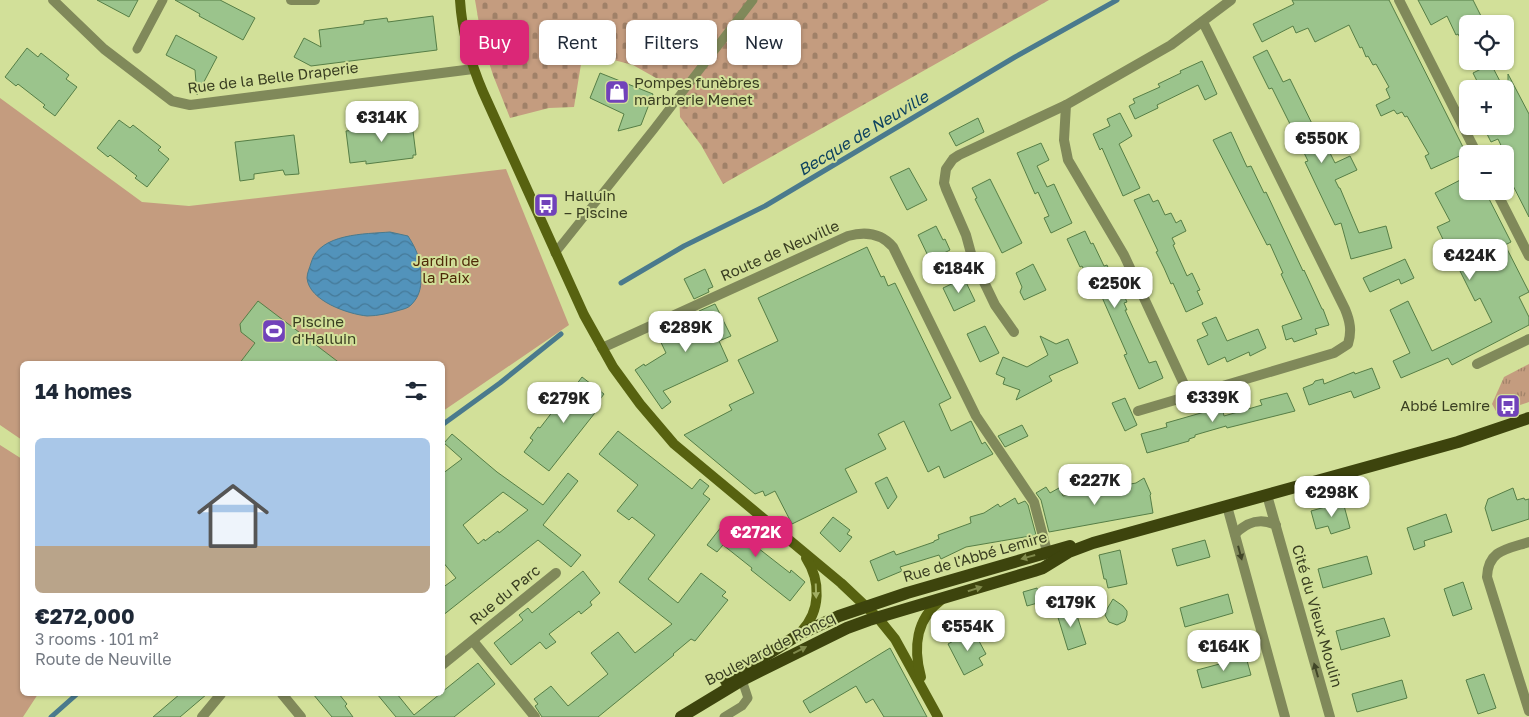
<!DOCTYPE html>
<meta charset="utf-8">
<style>
:root{--surface:#fff;--page:#f6f6f7;--text:#1f2937;--muted:#747a83;--line:#e0e1e3;--accent:#db2777}
body{margin:0;font-family:"Golos Text",sans-serif;background:var(--page);color:var(--text);height:100vh;display:flex;flex-direction:column;font-size:19px;white-space:nowrap}
*{box-sizing:border-box;margin:0}
p{font-size:16px;color:var(--muted)}
.icon{flex:none;width:28px;height:28px;fill:none;stroke:currentColor;stroke-width:2;stroke-linecap:round;stroke-linejoin:round}
.map{position:relative;flex:1;overflow:hidden}
.panel{position:absolute;left:20px;top:361px;width:425px;height:335px;display:flex;flex-direction:column;background:var(--surface);border-radius:8px;box-shadow:0 1px 4px #0004}
.panel>*{flex:none}
.guide{position:absolute;left:460px;top:20px;width:475px;height:45px;display:flex;gap:10px}
.fabs{position:absolute;left:1459px;top:15px;display:grid;gap:10px}
.fabs a{display:grid;place-items:center;width:55px;height:55px;border-radius:8px;background:var(--surface);box-shadow:0 1px 4px #0004;font-size:25px}
.price{position:absolute;translate:-50% -42px;padding:0 11px;border-radius:10px;background:#fff;color:#222;font-size:16px;line-height:32px;filter:drop-shadow(0 1px 2px #0008)}
.price::after{content:'';position:absolute;left:50%;top:30px;width:15px;height:11px;margin-left:-8px;background:inherit;clip-path:polygon(0 0,100% 0,50% 100%)}
.price.selected{background:var(--accent);color:#fff}
ul{padding:0;list-style:none}
li{display:grid;align-content:center;gap:10px;height:265px;padding:0 15px}
li+li{border-top:1px solid var(--line)}
li span{display:grid;place-items:center;height:155px;border-radius:8px;color:#555}
li>.icon{margin-inline-start:auto}
span .icon{width:90px;height:90px;fill:#fffc;stroke-width:1}
li b{font-size:21px}
h2{display:flex;justify-content:space-between;align-items:center;height:60px;padding:0 15px;font-size:21px}
.tag{padding:0 18px;border-radius:8px;background:var(--surface);box-shadow:0 1px 4px #0004;font-size:18px;line-height:45px}
.tag.selected{background:var(--accent);color:#fff}
.map>svg:first-child{display:block}
.grass{fill:url(#grass-tufts)}
.cemetery{fill:url(#cemetery-stones)}
.park{fill:#c49c7f}
.water{fill:url(#water-waves);stroke:#4a7a8d}
.lines{fill:none;stroke-linecap:round;stroke-linejoin:round}
.stream{stroke:#4a7a8d;stroke-width:5}
.building{fill:#9bc48c;stroke:#567e46;fill-rule:evenodd}
.lane{stroke:#80895a;stroke-width:9}
.street{stroke:#80895a;stroke-width:10}
.secondary{stroke:#576210;stroke-width:10}
.primary{stroke:#3d440d;stroke-width:12}
.oneway{fill:#404627}
.oneway2{fill:#808a4c}
.oneway3{fill:#a1ae62}
.labels{text-anchor:middle;stroke-width:4;stroke-linejoin:round;paint-order:stroke}
.street-label{font-size:15px;fill:#393e21;stroke:#d2e099}
.poi-label{font-size:15px;fill:#393e21;stroke:#d2e099;text-anchor:start}
.park-label{font-size:15px;fill:#4f2a08;stroke:#d2e099}
.water-label{font-size:16px;font-style:italic;fill:#0e435f;stroke:#d2e099}
</style>
<div class="map">
<svg width="1529" height="717" viewBox="0 0 1529 717">
<defs>
<pattern id="grass-tufts" width="24" height="20" patternUnits="userSpaceOnUse" patternTransform="scale(1.25)"><rect width="24" height="20" fill="#c49c7f"/><path d="M3 7l-1-3M5 7V3M7 7l1-3M15 17l-1-3M17 17v-4M19 17l1-3" fill="none" stroke="#a08168"/></pattern>
<pattern id="cemetery-stones" width="16" height="16" patternUnits="userSpaceOnUse" patternTransform="scale(1.25)"><rect width="16" height="16" fill="#c49c7f"/><path d="M2 7V4a2 2 0 0 1 4 0v3zM10 15v-3a2 2 0 0 1 4 0v3z" fill="#a08168"/></pattern>
<pattern id="water-waves" width="16" height="10" patternUnits="userSpaceOnUse" patternTransform="scale(1.25)"><rect width="16" height="10" fill="#5293bb"/><path d="M0 5q4-4 8 0t8 0" fill="none" stroke="#457998"/></pattern>
</defs>
<rect width="100%" height="100%" fill="#d2e099"/>
<path class="grass" d="M1529 364V402L1497 413 1492 404 1504 377Z"/>
<path class="cemetery" d="M475 0H1049L723 184 701 145 680 117 679 91 633 65 583 52 574 107 549 108 510 118 493 75 482 41Z"/>
<g class="park">
<path d="M0 98 142 202 189 206 506 169 569 325 443 411 442 364H22V440L0 425Z"/>
<path d="M0 445 22 459V694H38L23 717H0Z"/>
</g>
<path class="water" d="M390 232 408 236C417 250 421 260 421 278 421 289 419 297 411 305 408 308 404 309 400 310 390 313 378 316 367 316 348 314 309 301 307 278 307 273 310 267 311 263 319 233 366 234 390 232Z"/>
<g class="lines">
<g class="stream">
<path d="M621 283 684 246 765 206 1015 57 1117 0"/>
<path d="M442 425 500 383 561 334"/>
<path d="M51 717 77 694"/>
</g>
</g>
<g class="building">
<path d="M97 0H138L129 17Z"/>
<path d="M175 0H220L255 18 243 40 199 16 200 14Z"/>
<path d="M1292 0H1389L1466 153 1431 169 1425 156 1429 154 1407 116 1405 117 1402 112 1397 114 1394 110 1381 116 1376 105 1390 98 1386 89 1389 87 1376 64 1373 65 1368 56 1366 57 1362 47 1360 48 1349 25 1315 42 1308 28 1296 33 1293 26 1262 42 1253 24 1294 4Z"/>
<path d="M1418 0H1473L1485 24H1468V52L1458 34 1456 35 1447 16 1431 25Z"/>
<path d="M433 16 437 50 311 66 294 57 304 38 321 47 319 30 364 24V21L387 18 388 22Z"/>
<path d="M176 35 217 57 197 95 195 70 166 55Z"/>
<path d="M27 48 38 57 41 53 69 75 66 79 77 87 55 116 43 107 45 105 18 84 16 86 5 77Z"/>
<path d="M1267 50 1283 82 1290 79 1326 152 1329 151 1335 163 1350 156 1357 170 1335 180 1339 188H1340L1359 233 1386 226 1392 248 1351 259 1341 223 1335 225 1305 162 1308 161 1290 124 1272 88 1269 89 1253 57Z"/>
<path d="M1202 61 1217 94 1205 100 1198 85 1157 105 1158 108 1135 119 1129 106 1135 103 1133 99 1160 87 1158 84 1181 73 1180 71Z"/>
<path d="M1491 64 1504 89H1481L1473 73Z"/>
<path d="M600 73 653 94 641 125 618 131 624 114 590 98Z"/>
<path d="M1508 74 1529 114V217L1505 170 1506 156 1498 139 1491 142 1483 126H1505V92L1508 98Z"/>
<path d="M1120 113 1132 136 1119 144 1140 188 1123 196 1102 148 1100 150 1093 134 1110 126 1107 119Z"/>
<path d="M978 118 984 132 956 146 949 133Z"/>
<path d="M119 120 130 128 133 125 161 147 158 150 169 159 147 187 135 178 137 176 110 155 108 157 97 148Z"/>
<path d="M402 122V124L412 123 416 155H413V158L366 164V161L350 163 346 131 369 128 368 126Z"/>
<path d="M1231 132 1247 167 1251 166 1264 193 1266 192 1303 271 1304 270 1322 309H1323L1329 325 1315 329 1317 334 1294 342 1292 338 1286 340 1282 326 1302 319 1281 274 1283 273 1270 244 1267 245 1213 140Z"/>
<path d="M294 135 299 174 285 175 283 170 254 174V179L240 181 235 142Z"/>
<path d="M1041 143 1049 160 1037 166 1047 187 1054 184 1072 223 1051 233 1044 218 1049 216 1038 192 1035 194 1017 153Z"/>
<path d="M909 168 927 200 907 210 890 177Z"/>
<path d="M1468 176V191H1485L1511 242 1505 245 1529 292 1519 297 1529 317V325L1452 365 1448 358 1401 378 1393 361 1410 353 1390 310 1408 301 1432 351 1492 322 1480 298 1475 301 1454 259 1453 260 1437 227 1450 221 1435 193Z"/>
<path d="M990 179 1022 243 1002 253 975 199 977 198 972 188Z"/>
<path d="M1149 194 1153 202 1158 200 1165 215 1171 213 1176 223 1181 220 1186 231 1172 238 1175 244 1173 245 1187 276 1192 273 1200 290 1197 291 1203 304 1186 312 1173 283 1171 284 1164 268 1156 252 1158 251 1134 200Z"/>
<path d="M936 226 943 240 945 239 950 250 930 260 918 235Z"/>
<path d="M1085 231 1091 244 1093 243 1104 266 1107 265 1110 272 1113 271 1127 302 1124 303 1127 310H1125L1149 363 1156 361 1163 378 1139 389 1124 355 1127 354 1101 295 1097 296 1094 290 1089 289 1091 283 1082 266 1080 267 1067 239Z"/>
<path d="M867 247 881 277 884 276 888 286 895 283 951 398 939 404 951 431 971 421 982 444 985 442 993 454 944 478 939 466 928 472 904 421 878 434 886 449 845 469 857 492 792 524 775 491 765 496 763 491 755 494 684 435 732 410 729 405 754 393 738 360 778 341 758 298Z"/>
<path d="M1405 259 1414 278 1401 284 1399 279 1370 292 1363 278Z"/>
<path d="M1033 264 1046 290 1024 300 1020 292 1022 287 1016 273Z"/>
<path d="M705 269 713 287 708 289 709 292 694 299 684 279Z"/>
<path d="M964 278 975 301 954 311 943 288Z"/>
<path d="M258 301 341 364H239L255 343 241 332 240 324Z"/>
<path d="M715 304 731 336 719 341 728 361 663 391 671 402 662 409 635 370 644 364 645 366 666 353 657 334 700 313 699 311Z"/>
<path d="M1216 317 1227 341 1258 329 1266 348 1250 356 1249 352 1227 362 1225 357 1208 365 1197 340 1208 335 1202 323Z"/>
<path d="M985 326 999 353 980 362 967 334Z"/>
<path d="M1040 336 1056 344 1068 339 1078 363 1049 376 1052 381 1016 400 1020 390 1003 384 1005 378 996 374 1003 357 1027 367 1048 355Z"/>
<path d="M1372 368 1380 388 1354 398 1351 391 1309 405 1303 388 1313 384 1315 381 1323 379 1324 384 1354 372 1355 374Z"/>
<path d="M582 377 604 394 595 406 598 409 549 471 524 452 533 440 530 438 538 427 540 428 563 398 561 397 570 386 573 389Z"/>
<path d="M1287 393 1295 411 1227 428 1226 426 1195 435V437L1189 439V441L1147 453 1141 434 1167 427 1166 423 1222 407 1224 416 1262 405 1260 400Z"/>
<path d="M1125 398 1137 425 1125 431 1112 403Z"/>
<path d="M1022 425 1028 436 1005 447 998 436Z"/>
<path d="M618 431 692 489 700 479 709 486 703 494 710 499 648 579 678 603 701 573 726 592 722 596 728 600 695 641 691 639 673 654 674 655 598 717H542L535 706 538 704 534 699 551 686 568 706 608 674 591 653 618 632 635 653 672 624 619 582 655 535 632 517 629 520 617 511 638 485 599 454Z"/>
<path d="M452 434 497 472 543 505 568 473 578 481 543 525 581 555 571 567 538 540 442 616V588L456 578 442 561V474L462 459 444 443ZM503 492 528 510 499 533 498 531 485 541 484 539 478 544 463 525Z"/>
<path d="M887 477 897 497 888 509 875 483Z"/>
<path d="M1144 478 1151 494 1150 495 1153 513 1049 532 1041 500 1036 493 1046 487 1050 493 1059 488 1063 496 1136 483Z"/>
<path d="M1513 488 1517 500 1524 498 1525 500 1529 499V519L1492 531 1485 508 1488 499Z"/>
<path d="M1015 498 1018 504 1025 501 1028 505 1036 535 966 547 941 559 939 555 900 567 902 571 878 581 870 561 894 551 896 555 934 542V541L939 539 938 535 971 523 970 517 984 513 998 504 1000 507Z"/>
<path d="M1343 502 1350 528 1331 534 1328 526 1316 529 1311 511Z"/>
<path d="M1446 514 1452 532 1424 541 1425 546 1414 550 1407 528Z"/>
<path d="M729 517 762 542 758 548 790 573 791 570 805 582 790 601 751 570 752 568 723 545 717 552 707 545Z"/>
<path d="M833 517 850 530 847 534 852 537 840 552 820 533Z"/>
<path d="M1205 540 1210 557 1177 566 1172 549Z"/>
<path d="M1120 550 1127 584 1108 588 1106 579H1104L1099 555Z"/>
<path d="M1367 556 1372 574 1323 588 1318 569Z"/>
<path d="M583 571 600 593 590 602 592 605 581 614 579 611 549 634 556 642 546 649 540 642 511 665 494 643 523 620 519 615 528 608 532 613Z"/>
<path d="M1463 582 1472 609 1453 616 1444 589Z"/>
<path d="M1037 588 1041 602 1027 606 1023 592Z"/>
<path d="M1228 594 1233 613 1185 627 1180 608Z"/>
<path d="M1113 599 1123 606 1127 611V615L1125 621 1117 625 1109 622 1105 615 1107 609Z"/>
<path d="M1074 606 1086 644 1068 650 1056 611Z"/>
<path d="M1384 618 1390 636 1341 650 1336 631Z"/>
<path d="M973 630 986 654 979 658 983 665 964 675 948 644Z"/>
<path d="M890 648 927 717H884L873 699 866 703 856 686 810 713 803 701Z"/>
<path d="M1246 657 1251 675 1202 688 1197 670Z"/>
<path d="M478 663 495 684 454 717H396L377 694H397L414 715 440 694H442V692Z"/>
<path d="M1484 674 1496 708 1478 714 1466 680Z"/>
<path d="M1402 680 1407 698 1357 712 1352 694Z"/>
<path d="M180 694H207L180 717H153Z"/>
<path d="M313 694H339L347 704 345 706 353 717H332Z"/>
</g>
<g class="lines">
<g class="lane">
<path d="M137 49 163 0"/>
<path d="M555 253 654 129 753 0"/>
<path d="M724 717 742 706 748 698 742 680"/>
</g>
<g class="street">
<path d="M53 0 104 49 172 101 190 105 473 69"/>
<path d="M291 0H315"/>
<path d="M1399 0 1477 154"/>
<path d="M1496 191 1529 256"/>
<path d="M1014 332 995 305 972 257 966 235 946 189 944 183 946 169 953 159 959 155 1066 105"/>
<path d="M602 348 848 236C866 231 881 233 893 247L976 416 1034 502 1049 559"/>
<path d="M1477 364 1529 339"/>
<path d="M1189 395 1124 255 1068 160 1064 140 1066 105 1171 45 1231 0"/>
<path d="M1138 411 1334 353 1348 344C1352 331 1350 321 1345 309L1203 22"/>
<path d="M1267 495 1330 717"/>
<path d="M1227 506 1285 717"/>
<path d="M1235 534C1247 522 1260 517 1276 525"/>
<path d="M1529 542C1507 549 1488 550 1487 577L1529 711"/>
<path d="M473 641 535 717"/>
<path d="M442 665 556 573"/>
<path d="M282 694 301 717"/>
<path d="M202 717 221 694"/>
</g>
<g class="secondary">
<path d="M460 0C462 32 470 62 483 92L584 315 613 367 640 404 674 444 841 583 878 618 895 639 938 717"/>
<path d="M801 632C821 611 821 581 806 558"/>
<path d="M921 677C913 648 916 619 941 600"/>
</g>
<g class="primary">
<path d="M726 681 798 635 839 616 907 593 1070 546"/>
<path d="M681 717 742 680 847 628 869 620 1034 571 1043 568 1069 552 1093 543 1458 442 1529 418"/>
</g>
</g>
<defs><path id="oneway-solid" d="M-6-.8H1V-3.2L6.5 0L1 3.2V.8H-6Z" transform="scale(1.25)"/></defs>
<g class="oneway">
<use href="#oneway-solid" transform="translate(1240 553) rotate(75)"/>
<use href="#oneway-solid" transform="translate(1316 670) rotate(-106)"/>
</g>
<g class="oneway2">
<use href="#oneway-solid" transform="translate(1028 557) rotate(164)"/>
<use href="#oneway-solid" transform="translate(975 589) rotate(-17)"/>
<use href="#oneway-solid" transform="translate(800 650) rotate(-27)"/>
</g>
<use class="oneway3" href="#oneway-solid" transform="translate(816 591) rotate(88)"/>
<defs>
<symbol id="shop-square" viewBox="-11 -11 22 22"><rect x="-9" y="-9" width="18" height="18" rx="4" fill="#7142ba" stroke="#d2e099"/><path d="M-5-2.5h2.3a2.7 3.5 0 0 1 5.4 0H5L5.5 6h-11ZM-1.5-2.5h3a1.5 2.3 0 0 0-3 0Z" fill="#fff"/></symbol>
<symbol id="bus-square" viewBox="-11 -11 22 22"><rect x="-9" y="-9" width="18" height="18" rx="4" fill="#7142ba" stroke="#d2e099"/><path d="M-5-6H5V4H4V6H2V4H-2V6H-4V4H-5ZM-3.5-4V0h7V-4ZM-3.5 1.2v1.5H-2V1.2ZM2 1.2v1.5H3.5V1.2Z" fill="#fff"/></symbol>
<symbol id="stadium-square" viewBox="-11 -11 22 22"><rect x="-9" y="-9" width="18" height="18" rx="4" fill="#7142ba" stroke="#d2e099"/><path d="M0-5a6.5 5 0 1 0 0 10a6.5 5 0 1 0 0-10ZM-3.5-1.8h7v3.6h-7Z" fill="#fff"/></symbol>
</defs>
<g fill-rule="evenodd">
<use href="#shop-square" x="603" y="78" width="28" height="28"/>
<use href="#bus-square" x="532" y="191" width="28" height="28"/>
<use href="#stadium-square" x="260" y="317" width="28" height="28"/>
<use href="#bus-square" x="1494" y="392" width="28" height="28"/>
</g>
<g class="labels">
<g class="street-label">
<text transform="translate(273 78) rotate(-7)" y="5">Rue de la Belle Draperie</text>
<text transform="translate(780 251) rotate(-24)" y="5">Route de Neuville</text>
<text transform="translate(975 557) rotate(-16)" y="5">Rue de l'Abbé Lemire</text>
<text transform="translate(505 595) rotate(-39)" y="5">Rue du Parc</text>
<text transform="translate(1317 616) rotate(74)" y="5">Cité du Vieux Moulin</text>
<text transform="translate(770 649) rotate(-27)" y="5">Boulevard de Roncq</text>
</g>
<g class="poi-label">
<text x="634" y="88">Pompes funèbres<tspan x="634" dy="17">marbrerie Menet</tspan></text>
<text x="564" y="201">Halluin<tspan x="564" dy="17">– Piscine</tspan></text>
<text x="292" y="327">Piscine<tspan x="292" dy="17">d'Halluin</tspan></text>
<text x="1490" y="411" text-anchor="end">Abbé Lemire</text>
</g>
<g class="park-label">
<text x="446" y="266">Jardin de<tspan x="446" dy="17">la Paix</tspan></text>
</g>
<g class="water-label">
<text transform="translate(863 133) rotate(-31)" y="6">Becque de Neuville</text>
</g>
</g>
</svg>
<div class="fabs">
<a><svg class="icon" aria-label="locate" viewBox="0 0 24 24"><circle cx="12" cy="12" r="6"/><path d="M12 2v4M12 18v4M2 12h4M18 12h4"/></svg></a>
<a>+</a>
<a>−</a>
</div>
<b class="price" style="left:382px;top:143px">€314K</b>
<b class="price" style="left:1322px;top:164px">€550K</b>
<b class="price" style="left:1470px;top:281px">€424K</b>
<b class="price" style="left:959px;top:294px">€184K</b>
<b class="price" style="left:1115px;top:309px">€250K</b>
<b class="price" style="left:686px;top:353px">€289K</b>
<b class="price" style="left:1213px;top:423px">€339K</b>
<b class="price" style="left:564px;top:424px">€279K</b>
<b class="price" style="left:1095px;top:506px">€227K</b>
<b class="price" style="left:1332px;top:518px">€298K</b>
<b class="price selected" style="left:756px;top:558px">€272K</b>
<b class="price" style="left:1071px;top:628px">€179K</b>
<b class="price" style="left:968px;top:652px">€554K</b>
<b class="price" style="left:1224px;top:672px">€164K</b>
<div class="guide">
<a class="tag selected">Buy</a>
<a class="tag">Rent</a>
<a class="tag">Filters</a>
<a class="tag">New</a>
</div>
<section class="panel">
<h2>14 homes<svg class="icon" aria-label="filters" viewBox="0 0 24 24"><path d="M4 7h16M4 17h16"/><circle cx="9" cy="7" r="2"/><circle cx="15" cy="17" r="2"/></svg></h2>
<ul>
<li><span style="background:linear-gradient(#a9c7e8 70%,#b9a48a 0)"><svg class="icon" aria-label="home" viewBox="0 0 24 24"><path d="M3 11l9-7 9 7M6 9v11h12V9"/></svg></span><div><b>€272,000</b><p>3 rooms · 101 m²</p><p>Route de Neuville</p></div></li>
</ul>
</section>
</div>
